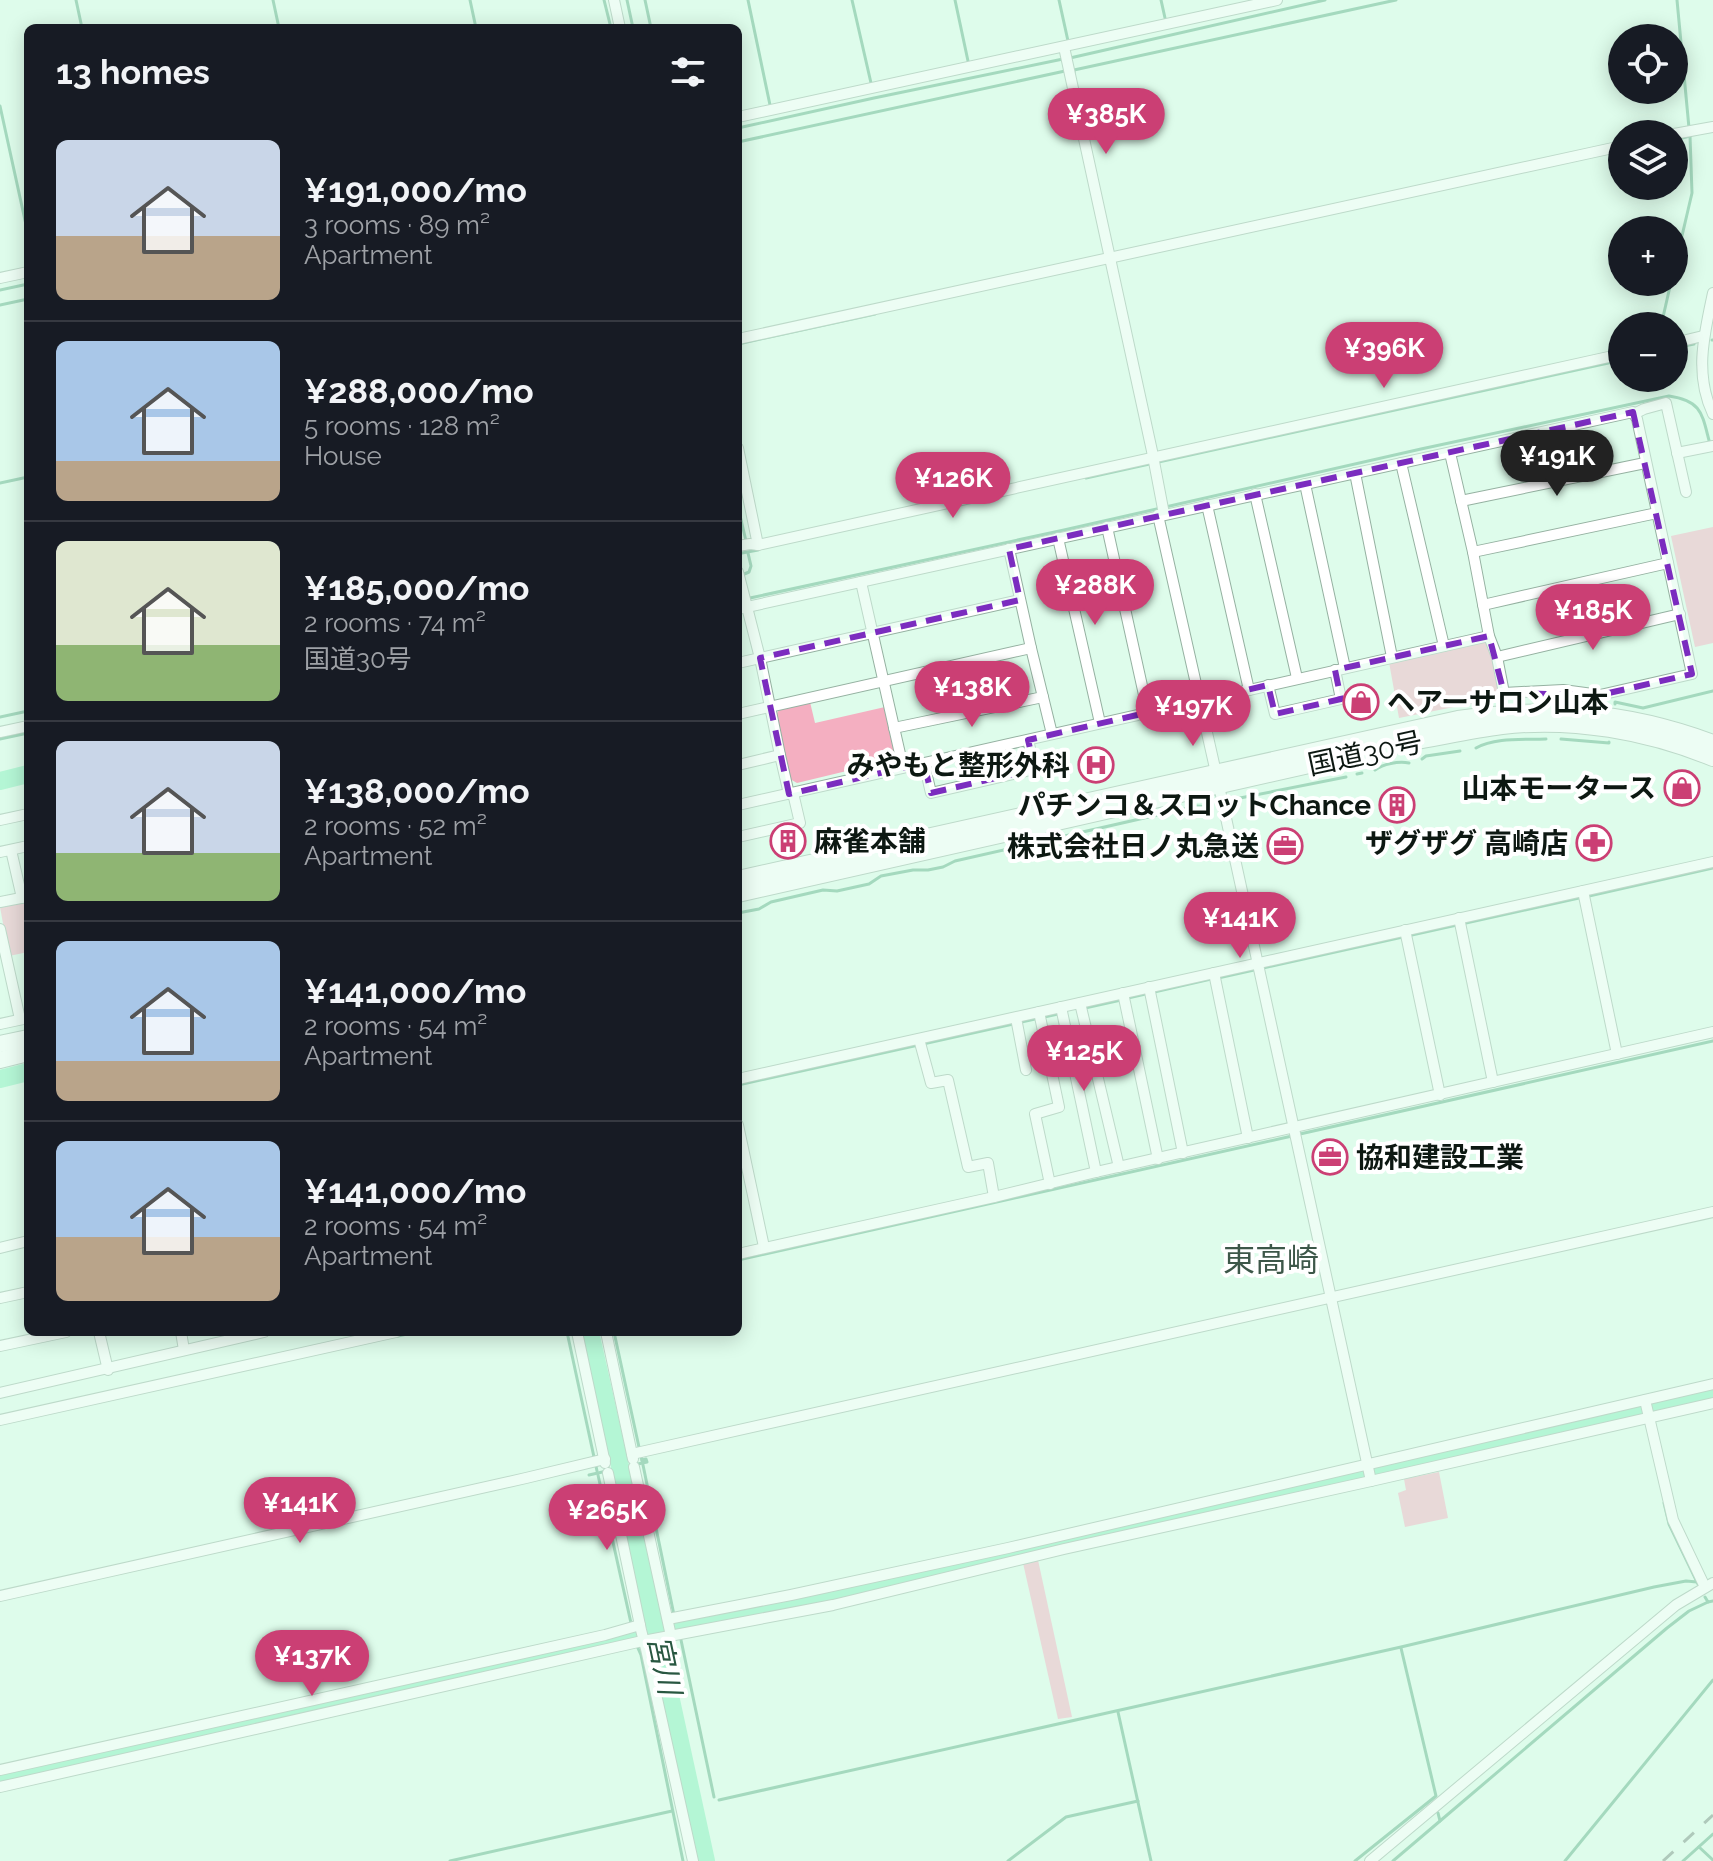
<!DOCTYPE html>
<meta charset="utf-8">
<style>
:root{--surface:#171b24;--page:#242831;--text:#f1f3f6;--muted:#9ea1a6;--line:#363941;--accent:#cb3f74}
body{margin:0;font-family:Raleway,"Noto Sans JP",sans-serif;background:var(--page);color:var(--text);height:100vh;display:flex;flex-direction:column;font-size:30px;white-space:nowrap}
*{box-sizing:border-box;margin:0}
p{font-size:26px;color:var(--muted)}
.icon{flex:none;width:44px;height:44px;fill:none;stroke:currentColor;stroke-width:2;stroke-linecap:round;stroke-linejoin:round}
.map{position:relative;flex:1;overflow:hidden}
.sheet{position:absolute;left:24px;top:24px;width:718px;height:1312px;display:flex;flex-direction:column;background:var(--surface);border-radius:12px;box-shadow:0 4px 20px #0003}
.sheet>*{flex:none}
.tools{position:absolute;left:1608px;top:24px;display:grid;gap:16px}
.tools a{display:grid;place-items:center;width:80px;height:80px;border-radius:50%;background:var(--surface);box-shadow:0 4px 20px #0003;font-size:40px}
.price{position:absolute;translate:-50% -68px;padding:0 18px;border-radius:28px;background:var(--accent);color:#fff;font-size:26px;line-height:52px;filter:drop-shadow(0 2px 4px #0008)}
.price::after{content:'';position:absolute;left:50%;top:48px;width:24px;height:18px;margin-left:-12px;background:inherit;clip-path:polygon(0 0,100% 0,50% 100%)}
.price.current{background:#222;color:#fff}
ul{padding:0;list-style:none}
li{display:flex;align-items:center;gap:24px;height:200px;padding:0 32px}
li+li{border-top:2px solid var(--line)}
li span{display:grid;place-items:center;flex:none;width:224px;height:160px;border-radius:12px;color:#555}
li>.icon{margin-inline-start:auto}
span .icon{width:96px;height:96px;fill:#fffc;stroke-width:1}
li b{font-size:34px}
h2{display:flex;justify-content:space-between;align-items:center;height:96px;padding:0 32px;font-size:34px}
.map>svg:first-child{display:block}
.green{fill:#f4afc1}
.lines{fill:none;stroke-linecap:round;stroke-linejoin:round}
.stream{stroke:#5eaf88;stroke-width:3}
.river{stroke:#80f0ba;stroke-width:18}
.minor-casing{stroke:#95b1a1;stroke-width:12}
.trunk-casing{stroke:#95b1a1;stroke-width:18}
.minor{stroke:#fff;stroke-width:10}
.trunk{stroke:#fff;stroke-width:16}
.rail{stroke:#778c80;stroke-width:3;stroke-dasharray:14 14;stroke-linecap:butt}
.marked{fill:none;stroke:#7b2cbf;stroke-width:6;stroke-dasharray:16 10;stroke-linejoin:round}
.labels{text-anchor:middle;stroke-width:8;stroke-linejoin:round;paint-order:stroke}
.poi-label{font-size:28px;font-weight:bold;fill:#0d1812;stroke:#fff;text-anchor:end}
.street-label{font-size:28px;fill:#0d1812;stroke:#fff}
.water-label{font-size:30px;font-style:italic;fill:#295741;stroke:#fff}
.quarter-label{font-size:32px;fill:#3d5749;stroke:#fff}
</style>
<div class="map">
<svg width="1713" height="1861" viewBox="0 0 1713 1861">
<rect width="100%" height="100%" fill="#defceb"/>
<g class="green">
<path d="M1713 527V643L1695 647 1671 536Z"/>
<path d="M1486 641 1492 648 1501 701 1477 705 1474 703 1399 718 1389 662Z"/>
<path d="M810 702 815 723 885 707 896 755 888 761 797 783 790 779 776 715 780 708Z"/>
<path d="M28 901V952L9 956 0 907Z"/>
<path d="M1439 1472 1448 1518 1405 1527 1398 1493 1406 1490 1404 1479Z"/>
<path d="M1038 1560 1072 1717 1058 1719 1023 1563Z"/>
</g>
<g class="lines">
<g class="stream">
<path d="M76 0 82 28"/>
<path d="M273 0 279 28"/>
<path d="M470 0 476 28"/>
<path d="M604 0 611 28"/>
<path d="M627 0 633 28"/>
<path d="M645 0 651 28"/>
<path d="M748 0 770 105"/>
<path d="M852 0 871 83"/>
<path d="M955 0 968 61"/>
<path d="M1059 0 1068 41"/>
<path d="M1161 0 1165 18"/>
<path d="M1677 0 1689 128"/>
<path d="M1070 58 1325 0"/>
<path d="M1074 73V70L1396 0"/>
<path d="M0 106 28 234"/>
<path d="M738 128 874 98 1063 59"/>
<path d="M1674 140 1690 136"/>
<path d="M738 142 1065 71"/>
<path d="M1674 270 1692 193 1690 136"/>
<path d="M0 290 28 284"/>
<path d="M0 305 28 299"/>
<path d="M1661 326 1671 282"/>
<path d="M1712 340H1713"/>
<path d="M738 344 875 314"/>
<path d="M1674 348 1694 344"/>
<path d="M1086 478 1622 360"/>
<path d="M0 483 28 477"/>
<path d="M738 507 746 541"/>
<path d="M742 553 758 550"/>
<path d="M742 575 749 572 751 566 748 553"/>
<path d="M750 598 1064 530 1421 449 1669 396C1703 401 1702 415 1710 444"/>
<path d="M1615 704V702L1643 708 1713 691"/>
<path d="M0 717 28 711"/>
<path d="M0 739 28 733"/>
<path d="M1561 739 1609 743V742"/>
<path d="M1476 748C1495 737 1524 740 1546 739"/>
<path d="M1422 759 1426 756 1460 751"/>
<path d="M1375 770C1383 764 1398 761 1409 763"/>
<path d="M1357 774 1362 773"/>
<path d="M1230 803 1240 798 1346 777"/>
<path d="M1589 896 1713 868"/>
<path d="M738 913 759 909 771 902 823 890 837 891 869 884 881 876 913 870H928L943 867 955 861 1197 806 1210 807"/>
<path d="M1263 968 1579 898"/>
<path d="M1218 978 1254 970"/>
<path d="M1128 998 1211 979"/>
<path d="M1085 1008 1121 1000"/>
<path d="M738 1085 1058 1014"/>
<path d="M1300 1134 1713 1041"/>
<path d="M738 1260 1292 1136"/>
<path d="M567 1332 597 1471"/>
<path d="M614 1332 642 1461"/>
<path d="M398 1336 416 1332"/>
<path d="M643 1465 674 1615"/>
<path d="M589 1475 647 1462 646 1459 642 1460"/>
<path d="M598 1475 631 1623"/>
<path d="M1664 1503 1669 1524 1698 1584"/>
<path d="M1705 1597 1708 1602 1713 1601"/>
<path d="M681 1640 714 1797"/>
<path d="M637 1646 641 1655 683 1861"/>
<path d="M1118 1712 1151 1861"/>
<path d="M719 1800 1401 1647 1654 1587 1686 1581 1697 1582"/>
<path d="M1440 1821 1667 1628 1689 1611 1708 1602"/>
<path d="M1699 1847 1713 1860"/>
<path d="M450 1861 672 1811"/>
<path d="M1008 1861 1066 1817 1138 1801"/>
<path d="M1355 1861 1436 1796 1401 1648"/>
<path d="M1393 1861 1440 1821 1438 1813"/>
<path d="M1565 1861 1713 1680"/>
<path d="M1683 1861 1713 1834"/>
</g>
<g class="river">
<path d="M0 781 28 774"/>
<path d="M0 1079 28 1072"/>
<path d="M590 1332 620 1466"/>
<path d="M621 1470 706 1861"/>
<path d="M0 1777 633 1635 798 1603 1435 1459 1713 1393"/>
</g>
<defs>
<g id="minor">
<path d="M614 0 620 28"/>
<path d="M1064 47 1152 451 1164 514"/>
<path d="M738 117 1277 0"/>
<path d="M1674 134 1713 127"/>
<path d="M0 278 28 272"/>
<path d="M1713 293C1704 335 1694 374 1713 414"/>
<path d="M738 339 1622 146"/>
<path d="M1674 343 1703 336"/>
<path d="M1634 414 1644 409 1666 403 1686 492"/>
<path d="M738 448 758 545"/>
<path d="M1677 453 1713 446"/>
<path d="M1401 463 1444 646"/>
<path d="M1355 473 1392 657"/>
<path d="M1305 484 1345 668"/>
<path d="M1255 494 1297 678"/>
<path d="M1461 501 1645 463"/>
<path d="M1207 505 1249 690"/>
<path d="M1158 515 1219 786 1371 1481"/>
<path d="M1107 527 1148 713"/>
<path d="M1058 538 1100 723"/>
<path d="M738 546 750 544 758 545 1622 354"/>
<path d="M1009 549 1031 648 1052 734"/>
<path d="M1473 552 1657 513"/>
<path d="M738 572 760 658 780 755 789 794"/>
<path d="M861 582 903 767"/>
<path d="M1483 605 1668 563"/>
<path d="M738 609 1633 412 1637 419 1692 674 1600 695 1563 690 1504 693 1497 657 1489 636 1473 552 1450 453"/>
<path d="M1497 657 1680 614"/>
<path d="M738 663 1020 600"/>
<path d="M1268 685 1275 714 1341 699 1335 670"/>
<path d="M738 714 1031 648"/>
<path d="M894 728 1043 697"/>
<path d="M0 732 28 726"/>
<path d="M924 763 931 793 1035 769 1028 740"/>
<path d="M738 765 780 755"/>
<path d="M738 805 1489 636"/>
<path d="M0 820 28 814"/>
<path d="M738 837 800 823 793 793"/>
<path d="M11 850 22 898"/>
<path d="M0 852 28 846"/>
<path d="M1583 891 1617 1054"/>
<path d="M0 902 26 897"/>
<path d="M1459 918 1493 1082"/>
<path d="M0 929 20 1019"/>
<path d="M1405 930 1440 1095"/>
<path d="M1214 973 1248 1138"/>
<path d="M1149 987 1183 1153"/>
<path d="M1123 993 1158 1159"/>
<path d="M1080 1003 1119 1167"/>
<path d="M1061 1007 1096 1172"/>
<path d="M1039 1012 1059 1107 1035 1114 1050 1184"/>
<path d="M1016 1018 1026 1070"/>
<path d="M0 1024 28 1018"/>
<path d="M919 1039 931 1083 948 1080 968 1167 988 1163 994 1197"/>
<path d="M738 1079 1713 862"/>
<path d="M738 1125 764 1247"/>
<path d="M0 1248 28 1241"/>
<path d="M738 1254 994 1197 1096 1172 1713 1032"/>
<path d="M0 1298 28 1292"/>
<path d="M99 1332 108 1370"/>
<path d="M181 1332 184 1350"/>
<path d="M577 1332 605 1463"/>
<path d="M606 1332 633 1459"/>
<path d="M0 1346 66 1332"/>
<path d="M0 1393 264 1332"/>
<path d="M1645 1400 1673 1520 1705 1587"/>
<path d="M0 1420 396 1332"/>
<path d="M632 1454 1713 1212"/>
<path d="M634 1467 671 1636"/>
<path d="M608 1473 641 1630 646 1649 693 1861"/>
<path d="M0 1596 526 1478 605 1459"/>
<path d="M668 1619 791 1595 1008 1548 1713 1384"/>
<path d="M0 1770 605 1635 640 1625"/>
<path d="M0 1787 638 1642 833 1605 1064 1549 1371 1481 1713 1403"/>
<path d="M1370 1861 1676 1605 1713 1583"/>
</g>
<g id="trunk">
<path d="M738 879 1458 719C1551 706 1624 710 1713 743"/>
<path d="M738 894 1411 742C1441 737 1471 730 1502 726 1573 718 1647 731 1713 758"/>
<path d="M0 1044 28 1038"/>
<path d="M0 1060 28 1053"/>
</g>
</defs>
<use href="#minor" class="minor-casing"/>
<use href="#trunk" class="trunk-casing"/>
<use href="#minor" class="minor"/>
<use href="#trunk" class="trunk"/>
<path class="rail" d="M1663 1861 1713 1815"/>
</g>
<path d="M0 0H1713V1861H0ZM1633 412 1692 674 1600 695 1504 693 1489 636 1335 670 1341 699 1275 714 1268 685 1028 740 1035 769 931 793 924 763 789 794 760 658 1020 600 1009 549Z" fill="#defceb" fill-opacity=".55" fill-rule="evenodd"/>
<path class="marked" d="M1633 412 1692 674 1600 695 1504 693 1489 636 1335 670 1341 699 1275 714 1268 685 1028 740 1035 769 931 793 924 763 789 794 760 658 1020 600 1009 549Z"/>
<defs>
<symbol id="shop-ring" viewBox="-11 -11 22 22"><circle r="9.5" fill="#fff" stroke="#cb3f74" stroke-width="1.5"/><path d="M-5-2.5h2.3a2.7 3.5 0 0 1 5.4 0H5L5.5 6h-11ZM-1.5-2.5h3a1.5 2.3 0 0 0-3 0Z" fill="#cb3f74"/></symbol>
<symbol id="hospital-ring" viewBox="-11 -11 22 22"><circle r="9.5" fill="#fff" stroke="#cb3f74" stroke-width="1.5"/><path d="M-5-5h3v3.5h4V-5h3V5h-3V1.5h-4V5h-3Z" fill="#cb3f74"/></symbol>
<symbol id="building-ring" viewBox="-11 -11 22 22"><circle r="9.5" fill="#fff" stroke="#cb3f74" stroke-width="1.5"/><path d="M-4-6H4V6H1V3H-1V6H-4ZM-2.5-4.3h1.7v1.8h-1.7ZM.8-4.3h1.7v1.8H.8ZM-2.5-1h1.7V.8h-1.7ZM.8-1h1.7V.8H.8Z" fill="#cb3f74"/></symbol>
<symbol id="pharmacy-ring" viewBox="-11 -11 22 22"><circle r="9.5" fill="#fff" stroke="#cb3f74" stroke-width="1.5"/><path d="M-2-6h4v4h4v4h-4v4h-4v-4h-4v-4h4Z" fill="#cb3f74"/></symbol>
<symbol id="office-ring" viewBox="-11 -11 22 22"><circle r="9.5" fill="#fff" stroke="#cb3f74" stroke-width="1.5"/><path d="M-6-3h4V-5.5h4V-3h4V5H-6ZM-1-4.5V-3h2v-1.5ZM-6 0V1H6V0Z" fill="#cb3f74"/></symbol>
</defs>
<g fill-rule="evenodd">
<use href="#shop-ring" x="1341" y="682" width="40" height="40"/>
<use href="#hospital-ring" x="1076" y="745" width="40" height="40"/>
<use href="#shop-ring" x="1662" y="768" width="40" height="40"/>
<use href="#building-ring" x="1377" y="785" width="40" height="40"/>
<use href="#building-ring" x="768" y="821" width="40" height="40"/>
<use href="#pharmacy-ring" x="1574" y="823" width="40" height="40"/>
<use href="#office-ring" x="1265" y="826" width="40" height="40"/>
<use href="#office-ring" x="1310" y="1137" width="40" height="40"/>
</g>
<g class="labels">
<g class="poi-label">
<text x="1387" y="712" text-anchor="start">ヘアーサロン山本</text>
<text x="1070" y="775">みやもと整形外科</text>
<text x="1656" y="798">山本モータース</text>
<text x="1371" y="815">パチンコ＆スロットChance</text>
<text x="814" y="851" text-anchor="start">麻雀本舗</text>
<text x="1568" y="853">ザグザグ 高崎店</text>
<text x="1259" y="856">株式会社日ノ丸急送</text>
<text x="1356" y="1167" text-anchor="start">協和建設工業</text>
</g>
<g class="street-label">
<text transform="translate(1365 753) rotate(-12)" y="10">国道30号</text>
</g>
<g class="water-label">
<text transform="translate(664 1665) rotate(78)" y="10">宮川</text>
</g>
<g class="quarter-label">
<text x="1271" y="1271">東高崎</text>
</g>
</g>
</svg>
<div class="tools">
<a><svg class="icon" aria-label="locate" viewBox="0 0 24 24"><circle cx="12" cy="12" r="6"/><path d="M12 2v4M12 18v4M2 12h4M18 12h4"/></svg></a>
<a><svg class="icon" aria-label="layers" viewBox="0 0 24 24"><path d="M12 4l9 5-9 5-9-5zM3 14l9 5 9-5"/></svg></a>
<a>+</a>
<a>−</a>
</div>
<b class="price" style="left:1106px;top:156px">¥385K</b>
<b class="price" style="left:1384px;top:390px">¥396K</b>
<b class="price current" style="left:1557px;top:498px">¥191K</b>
<b class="price" style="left:953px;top:520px">¥126K</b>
<b class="price" style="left:1095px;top:627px">¥288K</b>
<b class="price" style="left:1593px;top:652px">¥185K</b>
<b class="price" style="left:972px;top:729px">¥138K</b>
<b class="price" style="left:1193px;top:748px">¥197K</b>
<b class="price" style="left:1240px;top:960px">¥141K</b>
<b class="price" style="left:1084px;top:1093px">¥125K</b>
<b class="price" style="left:300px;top:1545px">¥141K</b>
<b class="price" style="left:607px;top:1552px">¥265K</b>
<b class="price" style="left:312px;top:1698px">¥137K</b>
<section class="sheet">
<h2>13 homes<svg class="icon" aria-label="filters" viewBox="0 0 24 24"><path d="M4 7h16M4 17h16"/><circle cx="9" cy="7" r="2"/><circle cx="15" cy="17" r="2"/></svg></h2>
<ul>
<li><span style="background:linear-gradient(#c9d6e8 60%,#b9a48a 0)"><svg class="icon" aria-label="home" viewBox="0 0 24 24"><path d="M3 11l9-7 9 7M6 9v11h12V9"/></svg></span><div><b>¥191,000/mo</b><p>3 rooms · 89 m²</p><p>Apartment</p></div></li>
<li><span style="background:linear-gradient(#a9c7e8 75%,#b9a48a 0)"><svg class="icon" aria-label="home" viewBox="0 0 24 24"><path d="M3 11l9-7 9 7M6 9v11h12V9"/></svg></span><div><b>¥288,000/mo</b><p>5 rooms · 128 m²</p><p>House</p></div></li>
<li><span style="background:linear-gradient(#dfe7d0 65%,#8fb573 0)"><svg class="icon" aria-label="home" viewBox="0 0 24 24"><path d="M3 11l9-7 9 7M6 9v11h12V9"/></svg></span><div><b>¥185,000/mo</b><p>2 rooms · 74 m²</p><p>国道30号</p></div></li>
<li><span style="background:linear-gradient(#c9d6e8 70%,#8fb573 0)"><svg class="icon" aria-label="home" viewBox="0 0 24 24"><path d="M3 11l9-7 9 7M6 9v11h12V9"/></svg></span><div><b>¥138,000/mo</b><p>2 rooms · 52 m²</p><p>Apartment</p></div></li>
<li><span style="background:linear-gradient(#a9c7e8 75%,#b9a48a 0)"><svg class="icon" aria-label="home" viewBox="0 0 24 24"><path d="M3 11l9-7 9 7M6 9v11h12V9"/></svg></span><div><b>¥141,000/mo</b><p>2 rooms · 54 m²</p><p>Apartment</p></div></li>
<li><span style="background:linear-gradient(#a9c7e8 60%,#b9a48a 0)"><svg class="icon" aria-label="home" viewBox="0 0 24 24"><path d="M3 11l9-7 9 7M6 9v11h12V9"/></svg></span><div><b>¥141,000/mo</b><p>2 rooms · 54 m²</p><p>Apartment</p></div></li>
</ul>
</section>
</div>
